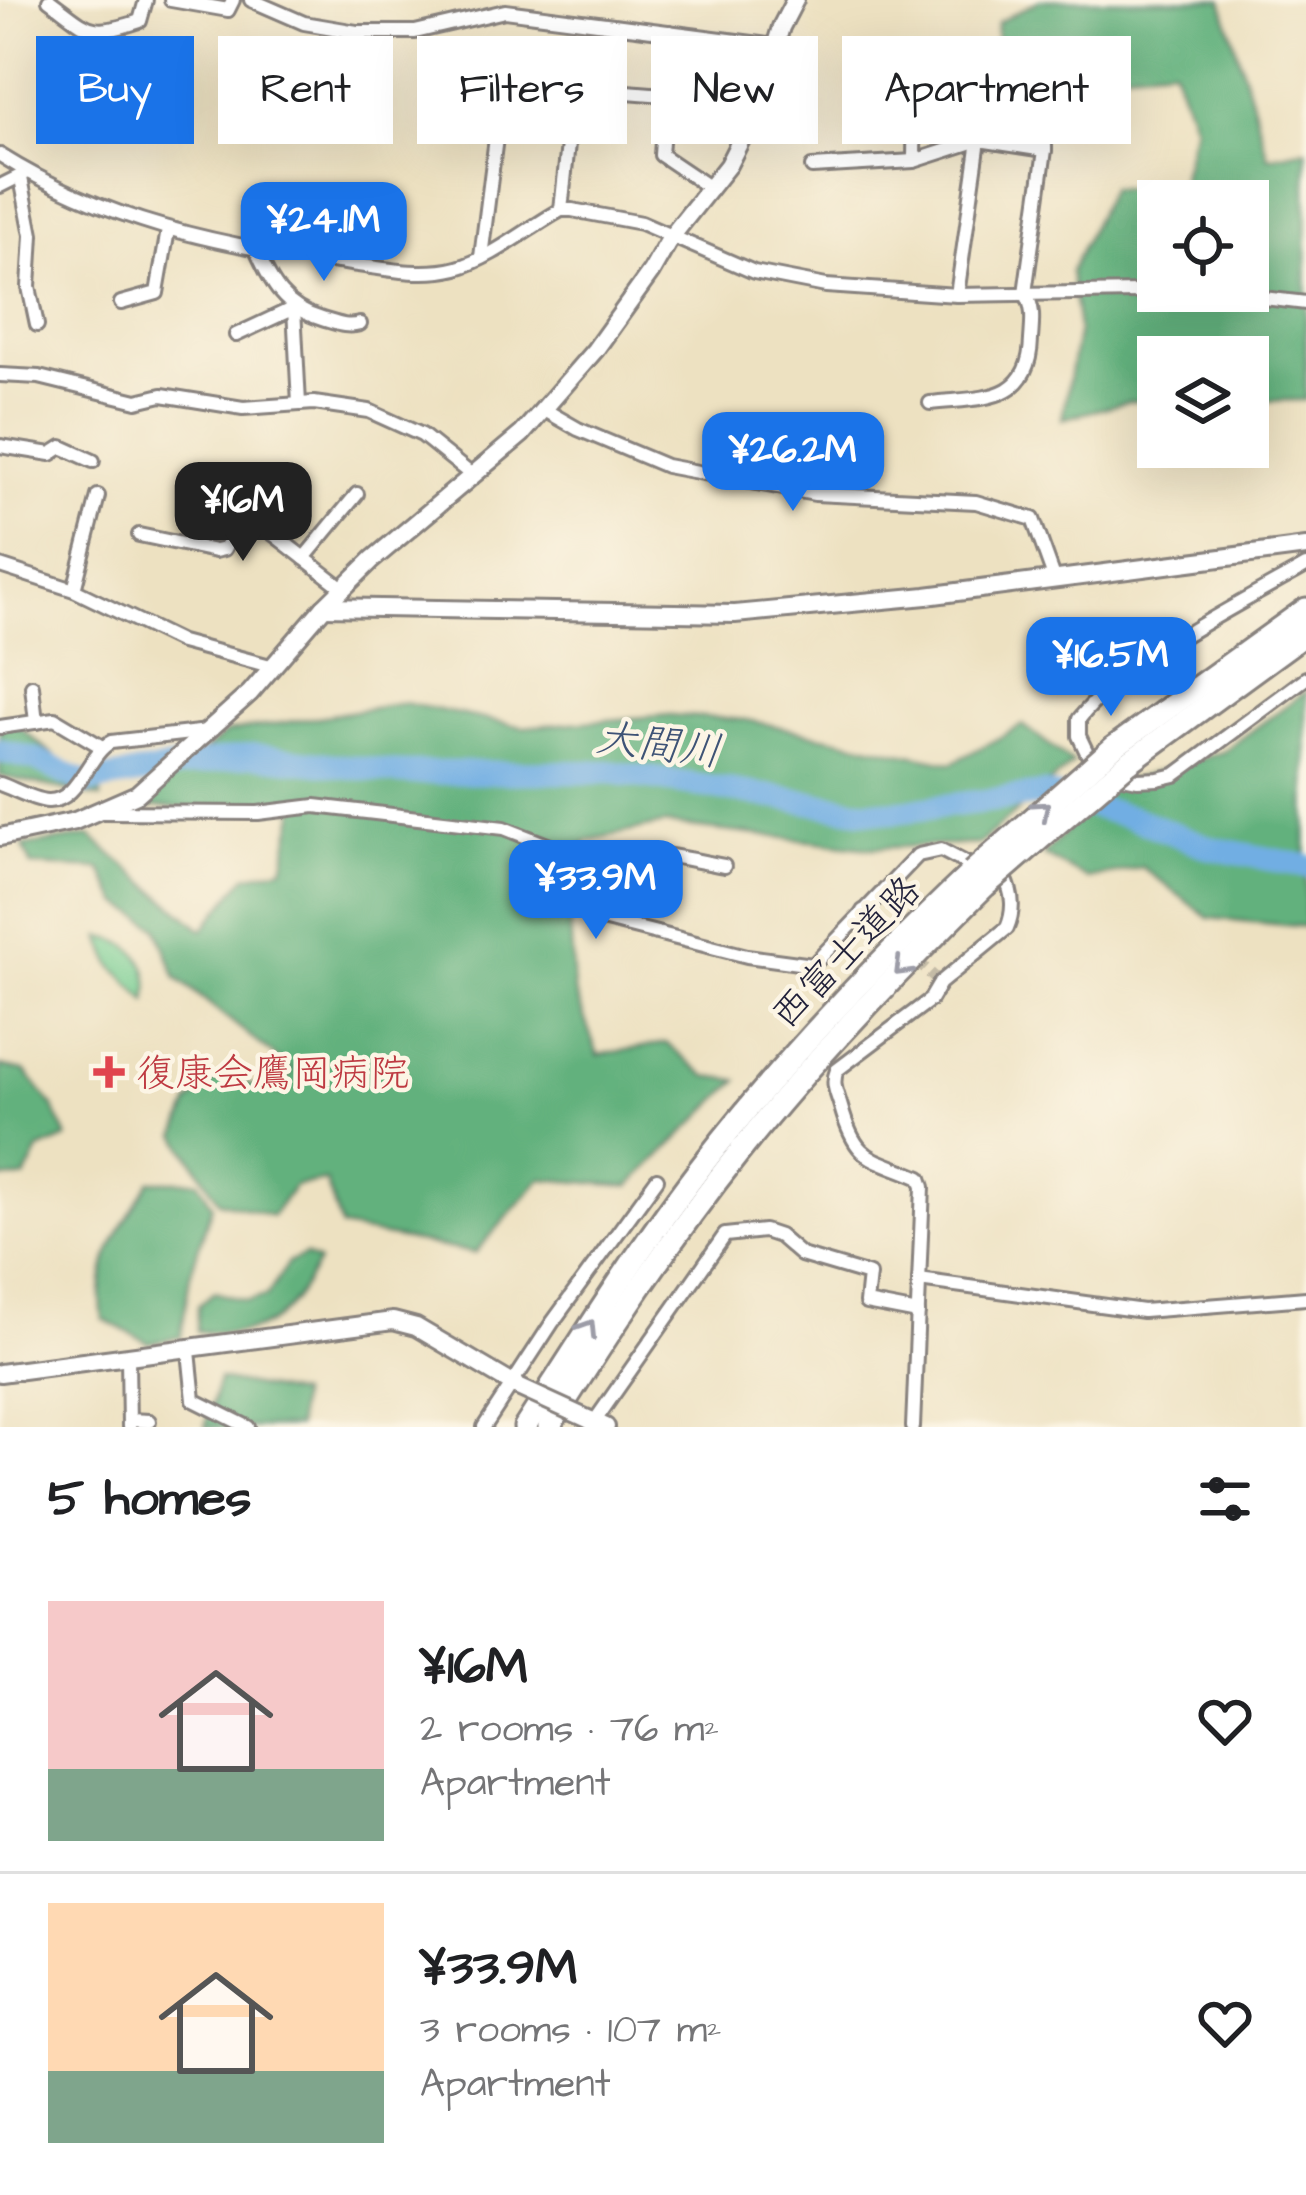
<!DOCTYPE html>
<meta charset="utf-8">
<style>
:root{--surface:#fff;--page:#f6f6f6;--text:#202124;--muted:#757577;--line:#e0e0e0;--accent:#1a73e8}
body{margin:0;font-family:"Architects Daughter","Klee One",sans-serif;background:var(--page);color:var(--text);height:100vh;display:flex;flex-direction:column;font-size:45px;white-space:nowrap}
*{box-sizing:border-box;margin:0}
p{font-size:39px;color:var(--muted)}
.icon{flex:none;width:66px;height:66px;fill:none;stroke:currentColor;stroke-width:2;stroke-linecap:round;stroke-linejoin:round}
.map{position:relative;height:1427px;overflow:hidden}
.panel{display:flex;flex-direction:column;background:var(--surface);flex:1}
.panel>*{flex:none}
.banner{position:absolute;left:36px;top:36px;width:1236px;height:108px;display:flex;gap:24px}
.tools{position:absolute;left:1137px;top:180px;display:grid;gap:24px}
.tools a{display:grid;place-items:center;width:132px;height:132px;border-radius:0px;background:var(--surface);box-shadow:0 12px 48px #0002;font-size:60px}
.price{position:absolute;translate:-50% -102px;padding:0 27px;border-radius:24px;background:var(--accent);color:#fff;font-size:39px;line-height:78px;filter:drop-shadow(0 3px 6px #0008)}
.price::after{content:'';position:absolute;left:50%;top:72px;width:36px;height:27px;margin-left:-18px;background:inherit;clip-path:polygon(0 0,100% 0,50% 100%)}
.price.on{background:#222;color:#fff}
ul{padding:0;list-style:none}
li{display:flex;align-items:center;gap:36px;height:300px;padding:0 48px}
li+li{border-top:3px solid var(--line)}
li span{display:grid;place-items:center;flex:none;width:336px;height:240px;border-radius:0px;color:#555}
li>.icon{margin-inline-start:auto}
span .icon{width:144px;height:144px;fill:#fffc;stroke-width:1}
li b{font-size:51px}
h2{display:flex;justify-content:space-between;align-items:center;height:144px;padding:0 48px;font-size:51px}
.tag{padding:0 42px;border-radius:0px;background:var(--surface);box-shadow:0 12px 48px #0002;font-size:42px;line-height:108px}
.tag.on{background:var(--accent);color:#fff}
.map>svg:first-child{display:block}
.green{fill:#79ce93;stroke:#4e7867;stroke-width:3}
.forest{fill:#62b17d;stroke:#426a5c;stroke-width:3;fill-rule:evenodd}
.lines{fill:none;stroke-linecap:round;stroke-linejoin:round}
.river{stroke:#71aee3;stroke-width:24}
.street-tunnel{stroke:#c4bba6;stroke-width:12;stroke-dasharray:12 6;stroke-linecap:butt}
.street-casing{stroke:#88827e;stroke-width:18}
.secondary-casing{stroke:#88827e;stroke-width:22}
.highway-casing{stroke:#88827e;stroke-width:27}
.street{stroke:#fff;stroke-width:12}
.secondary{stroke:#fff;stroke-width:16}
.highway{stroke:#fff;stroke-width:21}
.secondary-bridge-casing{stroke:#88827e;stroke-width:22;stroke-linecap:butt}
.highway-bridge-casing{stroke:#88827e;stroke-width:27;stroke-linecap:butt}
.secondary-bridge{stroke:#fff;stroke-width:16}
.highway-bridge{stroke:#fff;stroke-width:21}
.oneway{stroke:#9c9ca7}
.health-dot{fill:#e0444e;stroke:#fcf5e5;stroke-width:4.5}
.labels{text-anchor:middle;stroke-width:9;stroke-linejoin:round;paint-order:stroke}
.street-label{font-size:39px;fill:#22223b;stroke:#fcf5e5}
.health-label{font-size:39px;fill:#be3a42;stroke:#fcf5e5;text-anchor:start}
.water-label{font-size:42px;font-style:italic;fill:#3e5376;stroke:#fcf5e5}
</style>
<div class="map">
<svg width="1306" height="1427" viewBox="0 0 1306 1427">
<rect width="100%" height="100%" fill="#fcf5e5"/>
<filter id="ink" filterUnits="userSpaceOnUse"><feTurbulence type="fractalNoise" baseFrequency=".00833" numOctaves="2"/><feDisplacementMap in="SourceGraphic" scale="24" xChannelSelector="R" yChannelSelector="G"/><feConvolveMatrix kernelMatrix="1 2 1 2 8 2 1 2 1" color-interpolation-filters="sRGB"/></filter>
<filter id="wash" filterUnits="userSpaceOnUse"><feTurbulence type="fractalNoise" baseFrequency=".004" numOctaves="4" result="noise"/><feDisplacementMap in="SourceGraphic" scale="48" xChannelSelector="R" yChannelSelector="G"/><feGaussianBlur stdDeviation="2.7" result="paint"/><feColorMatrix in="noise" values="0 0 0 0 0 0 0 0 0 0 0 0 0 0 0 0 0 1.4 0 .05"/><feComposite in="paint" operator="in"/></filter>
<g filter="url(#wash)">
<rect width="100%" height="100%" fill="#ede1c1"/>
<path class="green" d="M101 937C136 941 154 966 147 1001L112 965Z"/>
<g class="forest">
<path d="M1040 0H1222L1268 157 1306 149V400L1248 401V357H1158V401H1130L1062 419 1078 329 1070 272 1110 188 1179 190 1194 126 1173 67 995 82 997 23ZM1158 201H1248V291H1158Z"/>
<path d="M1306 691V927L1209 918 1142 867 1088 879 1043 855 1110 786 1223 752Z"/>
<path d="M404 703 523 727 670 715 747 720 952 763 1023 725 1073 763 979 844 870 848 664 824 586 841 568 889 574 990 598 1055 666 1043 707 1076 738 1080 630 1186 541 1179 475 1253 341 1228 326 1181 294 1186 272 1216 219 1201 177 1135 190 1103 219 1076 285 1094 291 1069 177 978 157 927 119 903 101 869 32 866 23 846 90 836 203 930 246 876 283 868 296 809 150 807 148 798 227 732Z"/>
<path d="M0 721 16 724 58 759 100 785 101 798 0 776Z"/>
<path d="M0 1066 25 1071 54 1108 67 1138 39 1150 25 1178 0 1179Z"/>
<path d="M150 1181H198L212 1205 190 1275 181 1337 149 1343 103 1319C93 1261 122 1228 150 1181Z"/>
<path d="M306 1255 318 1262C286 1319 267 1340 197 1331L198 1306 214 1292 247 1301 267 1296 288 1263Z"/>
<path d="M219 1379 298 1395 297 1427H205Z"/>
</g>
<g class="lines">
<path class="river" d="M0 751 35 759 85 783 251 755 399 773 610 772 859 810 894 812 1044 794 1131 817 1211 848 1306 866"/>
</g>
</g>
<g filter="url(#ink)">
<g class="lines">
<path class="street-tunnel" d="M877 924 934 977"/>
<defs>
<g id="street">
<path d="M49 0C90 30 89 38 140 21L146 0"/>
<path d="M171 0 228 10 233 0"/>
<path d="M251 0 304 23 357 32H415L505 11 776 46"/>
<path d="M670 32 661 155 710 188"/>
<path d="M1044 70 1045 150"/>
<path d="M0 155C105 221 218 245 338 262 376 267 419 278 457 268 493 258 528 228 561 210H572L641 223 754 272 826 286 957 295 1200 291"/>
<path d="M914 161 915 68H971L990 92 979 140 957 295"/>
<path d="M812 167 914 161 979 140 1045 150 1025 293C1035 308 1032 323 1031 340 1029 405 980 397 930 403"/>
<path d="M21 178 32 235 29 287 37 325"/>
<path d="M0 186 26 173"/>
<path d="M561 210 574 87"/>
<path d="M256 250C271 283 284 308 322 319 336 323 346 328 360 324"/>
<path d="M481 257 503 82 664 95"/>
<path d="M1204 291 1306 303"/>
<path d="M121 303 157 293 168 230"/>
<path d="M236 335 294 308 299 404"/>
<path d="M0 375 39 377 137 401 162 395 243 408 314 403 369 411 422 435 473 476"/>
<path d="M543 409 578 429 666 466 815 494 976 502 1033 519 1055 580"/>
<path d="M0 446 51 454 62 447 93 461"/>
<path d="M139 535 215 551 224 549 238 523 268 530 344 589"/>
<path d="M304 558 357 494"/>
<path d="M0 566 74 590 181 642 274 667"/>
<path d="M1306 566C1241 603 1124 662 1079 719V736L1090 759 1113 775 1138 780 1158 779 1175 775 1306 678"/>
<path d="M74 590 98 496"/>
<path d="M32 686 36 722"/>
<path d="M0 727 55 719 102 747"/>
<path d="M0 784C14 789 33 800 48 801 79 802 87 754 111 742L208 731"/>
<path d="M101 812 258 813 315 806 504 828 573 855 585 886 590 916 747 956 813 965 918 855 941 850 977 869"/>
<path d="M573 855C625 844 672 856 724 866"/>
<path d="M863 911 877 924"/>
<path d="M919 1280 1143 1311 1306 1298"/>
<path d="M189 1351 194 1400 248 1427"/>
<path d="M128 1357 129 1427"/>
<path d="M129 1420 149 1421"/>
<path d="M592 1425 725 1235 764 1231 779 1236 801 1255 869 1275 866 1303 918 1313"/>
<path d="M484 1427 552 1323 657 1179"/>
<path d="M913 1427 923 1187 920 1178C871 1156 857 1164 841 1107 837 1093 831 1084 837 1070L930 1000 940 983 1007 928C1015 909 1013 893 1004 876H997"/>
</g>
<g id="secondary">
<path d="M324 607 735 614 926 596 1306 547"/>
<path d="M0 837 75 821 137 794 250 693 324 607 372 560 522 434 595 350 651 272 671 237 728 165 757 108 781 27 795 0"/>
<path d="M0 1373 393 1321 416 1327 518 1387"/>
<path d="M588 1419 606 1427"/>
</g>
<g id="highway">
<path d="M1114 747 1306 609"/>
<path d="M1128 763 1306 633"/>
<path d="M525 1427C588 1329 649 1231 722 1140 798 1045 883 956 972 872"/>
<path d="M549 1427C608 1334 668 1242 737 1155 813 1059 898 972 985 886"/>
</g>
</defs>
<use href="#street" class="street-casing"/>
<use href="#secondary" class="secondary-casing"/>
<use href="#highway" class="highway-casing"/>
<use href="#street" class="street"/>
<use href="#secondary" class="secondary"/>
<use href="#highway" class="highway"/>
<defs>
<path id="secondary-bridge" d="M518 1387 588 1419"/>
<g id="highway-bridge">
<path d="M972 872 1114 747"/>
<path d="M985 886 1128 763"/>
</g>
</defs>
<use href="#secondary-bridge" class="secondary-bridge-casing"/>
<use href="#highway-bridge" class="highway-bridge-casing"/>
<use href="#secondary-bridge" class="secondary-bridge"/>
<use href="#highway-bridge" class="highway-bridge"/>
</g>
<defs><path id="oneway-chevron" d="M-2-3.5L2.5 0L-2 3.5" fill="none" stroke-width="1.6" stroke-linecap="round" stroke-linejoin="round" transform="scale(3)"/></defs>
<g class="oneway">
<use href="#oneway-chevron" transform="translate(1042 809) rotate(-41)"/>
<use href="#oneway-chevron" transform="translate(902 968) rotate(135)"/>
<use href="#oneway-chevron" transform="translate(588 1328) rotate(-58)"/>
</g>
</g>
<path class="health-dot" d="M103 1054h12v12h12v12h-12v12h-12v-12h-12v-12h12z"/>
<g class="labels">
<g class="street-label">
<text transform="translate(845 951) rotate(-46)" y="14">西富士道路</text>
</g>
<g class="health-label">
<text x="136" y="1086">復康会鷹岡病院</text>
</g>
<g class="water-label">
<text transform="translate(659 743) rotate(7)" y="15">大間川</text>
</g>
</g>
</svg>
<div class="tools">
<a><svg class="icon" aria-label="locate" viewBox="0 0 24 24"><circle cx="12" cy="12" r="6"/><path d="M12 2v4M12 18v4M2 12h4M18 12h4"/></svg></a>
<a><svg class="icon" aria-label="layers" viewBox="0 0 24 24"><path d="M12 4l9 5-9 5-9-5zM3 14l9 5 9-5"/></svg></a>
</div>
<b class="price" style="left:324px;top:284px">¥24.1M</b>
<b class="price" style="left:793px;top:514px">¥26.2M</b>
<b class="price on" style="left:243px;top:564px">¥16M</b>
<b class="price" style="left:1111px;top:719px">¥16.5M</b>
<b class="price" style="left:596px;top:942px">¥33.9M</b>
<div class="banner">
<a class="tag on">Buy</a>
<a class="tag">Rent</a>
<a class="tag">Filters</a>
<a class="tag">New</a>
<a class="tag">Apartment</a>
</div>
</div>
<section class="panel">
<h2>5 homes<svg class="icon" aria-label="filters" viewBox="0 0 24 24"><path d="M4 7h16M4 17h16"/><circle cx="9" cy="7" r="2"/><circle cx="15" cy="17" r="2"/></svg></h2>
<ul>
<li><span style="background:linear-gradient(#f6c9c9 70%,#7fa58c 0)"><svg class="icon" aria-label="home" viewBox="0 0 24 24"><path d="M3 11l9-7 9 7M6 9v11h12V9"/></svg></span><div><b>¥16M</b><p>2 rooms · 76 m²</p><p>Apartment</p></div><svg class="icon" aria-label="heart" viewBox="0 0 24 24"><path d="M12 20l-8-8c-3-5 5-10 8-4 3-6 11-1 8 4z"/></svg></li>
<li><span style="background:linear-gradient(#ffd9b3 70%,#7fa58c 0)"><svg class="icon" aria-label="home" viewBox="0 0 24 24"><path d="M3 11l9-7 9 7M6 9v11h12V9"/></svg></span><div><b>¥33.9M</b><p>3 rooms · 107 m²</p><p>Apartment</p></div><svg class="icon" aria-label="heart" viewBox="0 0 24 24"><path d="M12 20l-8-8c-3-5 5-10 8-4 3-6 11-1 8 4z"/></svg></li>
</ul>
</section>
